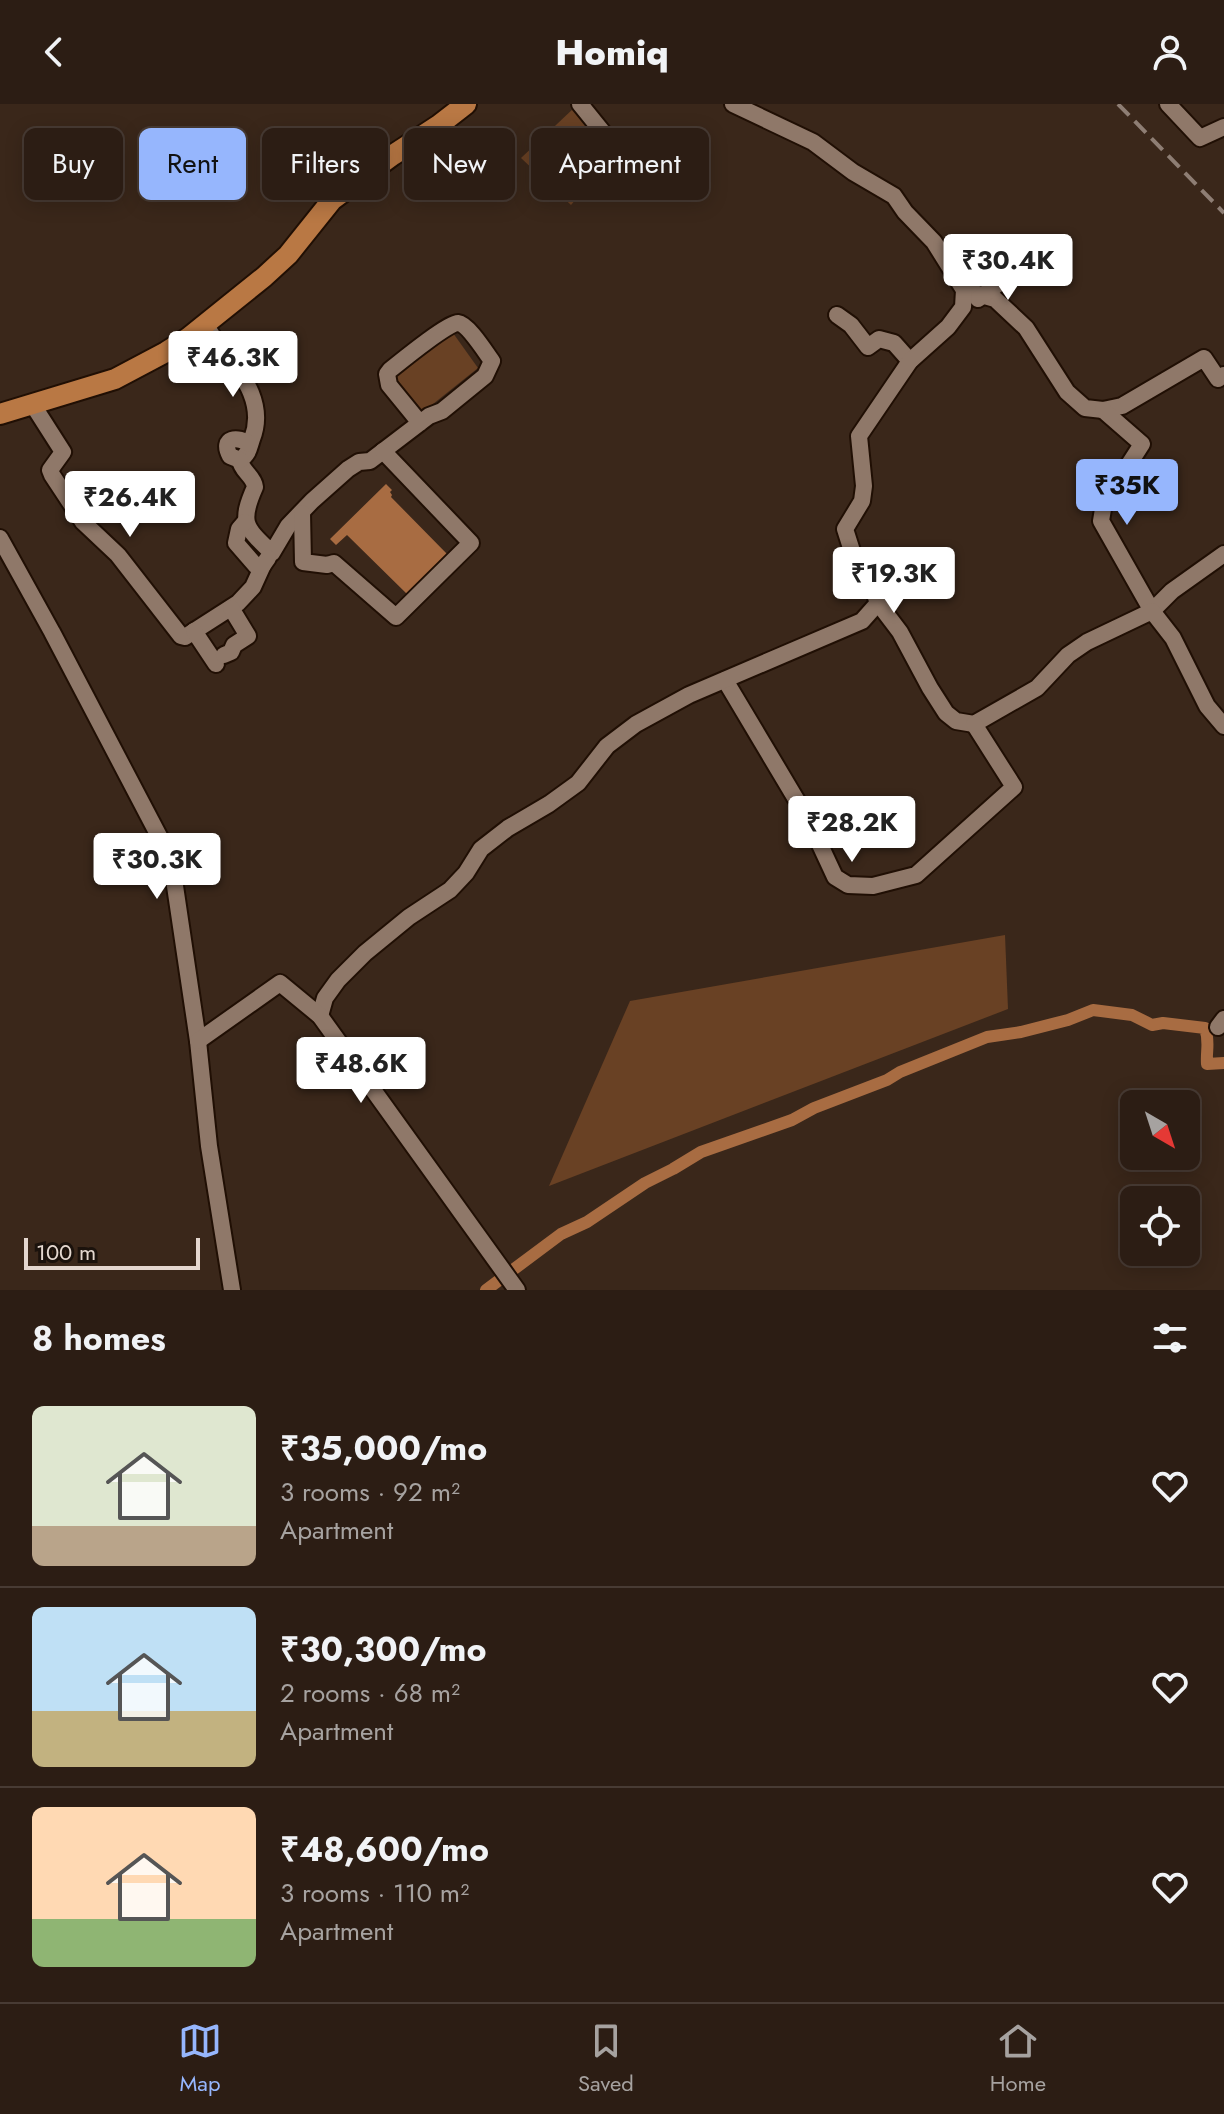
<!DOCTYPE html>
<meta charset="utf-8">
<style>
:root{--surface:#2c1d14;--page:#34261d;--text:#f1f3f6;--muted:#a6a2a0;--line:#483b34;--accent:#96b6fd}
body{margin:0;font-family:Jost,sans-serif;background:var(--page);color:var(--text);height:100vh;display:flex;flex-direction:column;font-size:30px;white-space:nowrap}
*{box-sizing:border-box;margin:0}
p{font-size:26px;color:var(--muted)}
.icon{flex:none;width:44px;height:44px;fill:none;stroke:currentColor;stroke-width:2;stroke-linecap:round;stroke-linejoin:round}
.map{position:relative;height:1186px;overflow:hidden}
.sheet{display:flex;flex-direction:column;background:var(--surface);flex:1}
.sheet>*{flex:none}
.banner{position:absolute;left:24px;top:24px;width:800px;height:72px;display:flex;gap:16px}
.needle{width:52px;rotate:141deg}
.buttons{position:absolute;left:1120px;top:986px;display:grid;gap:16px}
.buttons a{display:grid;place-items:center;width:80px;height:80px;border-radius:12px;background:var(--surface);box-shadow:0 4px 20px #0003,0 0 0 2px var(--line);font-size:40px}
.scale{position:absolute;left:24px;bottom:20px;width:176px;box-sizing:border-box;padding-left:8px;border:4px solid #e4d7cf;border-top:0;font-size:22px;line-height:28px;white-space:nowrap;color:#e4d7cf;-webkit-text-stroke:6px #1b120c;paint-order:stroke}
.price{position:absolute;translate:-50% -68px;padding:0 18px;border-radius:8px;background:#fff;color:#222;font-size:26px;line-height:52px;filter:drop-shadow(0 2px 4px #0008)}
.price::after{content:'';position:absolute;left:50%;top:48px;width:24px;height:18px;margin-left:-12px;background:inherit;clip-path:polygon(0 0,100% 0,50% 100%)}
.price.current{background:var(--accent);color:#111}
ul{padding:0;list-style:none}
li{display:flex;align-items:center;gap:24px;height:200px;padding:0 32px}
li+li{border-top:2px solid var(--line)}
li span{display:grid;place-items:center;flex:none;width:224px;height:160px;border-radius:12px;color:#555}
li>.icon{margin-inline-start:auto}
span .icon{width:96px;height:96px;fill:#fffc;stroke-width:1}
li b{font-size:34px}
h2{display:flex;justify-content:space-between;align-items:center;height:96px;padding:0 32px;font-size:34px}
.pill{padding:0 28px;border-radius:12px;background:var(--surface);box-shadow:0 4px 20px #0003,0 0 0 2px var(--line);font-size:28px;line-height:72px}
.pill.current{background:var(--accent);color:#111}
header{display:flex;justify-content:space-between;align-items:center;height:104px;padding:0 32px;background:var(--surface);font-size:36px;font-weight:800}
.tab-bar{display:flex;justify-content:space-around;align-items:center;height:112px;border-top:2px solid var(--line);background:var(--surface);font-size:22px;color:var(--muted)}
.tab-bar a{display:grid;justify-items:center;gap:4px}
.tab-bar .current{color:var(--accent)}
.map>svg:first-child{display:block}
.green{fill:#694124}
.water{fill:#a86c42}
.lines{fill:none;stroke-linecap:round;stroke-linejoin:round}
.canal{stroke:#a86c42;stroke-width:12}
.minor-casing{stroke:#200f04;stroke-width:20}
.major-casing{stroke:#200f04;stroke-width:24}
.minor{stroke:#8f7869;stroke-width:16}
.major{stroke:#b97844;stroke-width:20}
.rail{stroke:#8e7e74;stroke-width:4;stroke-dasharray:16 8;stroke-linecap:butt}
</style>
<header><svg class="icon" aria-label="back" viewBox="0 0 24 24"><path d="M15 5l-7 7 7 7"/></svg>Homiq<svg class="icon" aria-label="person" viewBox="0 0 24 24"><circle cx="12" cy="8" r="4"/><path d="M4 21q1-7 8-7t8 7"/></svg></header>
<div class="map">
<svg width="1224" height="1186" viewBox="0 0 1224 1186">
<rect width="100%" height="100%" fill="#3a271a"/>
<g class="green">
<path d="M574 4 610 54 571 101 521 54Z"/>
<path d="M453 229 478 264 423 308 394 273Z"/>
<path d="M1005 831 1008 905 549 1082 630 897Z"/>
</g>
<path class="water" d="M386 380 392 386 390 388 392 391 391 393 448 451 408 491 347 431 336 441 330 435Z"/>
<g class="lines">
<path class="canal" d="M486 1186 561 1130 587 1118 645 1079 673 1065 701 1048 792 1016 814 1004 887 976 900 968 987 933 1021 928 1068 916 1093 906 1132 911 1152 921 1163 919 1205 924C1210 938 1206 946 1207 960L1224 959"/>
<defs>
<g id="minor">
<path d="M580 0 631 63"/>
<path d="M1168 0 1200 34 1224 23"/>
<path d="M964 186 995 195 1026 224 1067 288 1085 304 1103 306 1122 302 1204 254 1218 275 1224 271"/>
<path d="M978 195 1029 157"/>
<path d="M837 211 851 221 868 243 879 235 894 239 910 257"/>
<path d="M205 220 222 247 226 249C245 274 265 302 252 335 249 344 249 350 240 356 241 367 254 372 255 383 239 419 245 423 272 449L288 422 312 397 348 365 359 358 370 357 429 312 442 307 485 272 492 257C486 249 468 220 458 219 449 218 400 258 390 266L387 270 389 281 420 319"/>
<path d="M33 301 63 348 50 366 52 371 83 418 118 451 181 532 185 533 238 499 253 483 263 461"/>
<path d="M1103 306 1142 340 1104 399 1101 417 1152 507 1172 487 1224 450"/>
<path d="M240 356 230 352C220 333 238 332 250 340"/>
<path d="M302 409 303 458 327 461 334 459 396 513 471 439 383 347"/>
<path d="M245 418 239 425 236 439 256 462 263 461 268 454"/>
<path d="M0 434 52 528 171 755 198 937 209 1042 232 1186"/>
<path d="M878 499 900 528 930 584 946 609 956 617 974 620 1037 584 1068 551 1087 538 1152 507 1173 534 1207 602 1224 622"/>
<path d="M194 527 216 560"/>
<path d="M224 551 231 548 234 541 248 532 231 504"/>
<path d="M725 576 809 717 835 773 848 781 873 782 916 771 1014 683 974 620"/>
<path d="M320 912 325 894 338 876 365 849 409 813 450 786 466 769 481 745 508 724 549 700 578 679 607 642 636 620 689 591 862 517 878 499 867 468 852 447 845 425 862 397 864 382 859 332 910 257 948 223 963 203 964 186 934 138 905 108 894 92 853 68 813 38 733 0"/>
<path d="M1218 923 1224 915"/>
<path d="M198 937 280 879 320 912 517 1186"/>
</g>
<path id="major" d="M0 310 115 275 166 248 188 234 264 173 288 151 332 96 393 51 439 21 466 0"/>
</defs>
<use href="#minor" class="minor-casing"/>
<use href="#major" class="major-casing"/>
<use href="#minor" class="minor"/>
<use href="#major" class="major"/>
<path class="rail" d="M1118 0 1224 109"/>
</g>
</svg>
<div class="buttons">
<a><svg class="needle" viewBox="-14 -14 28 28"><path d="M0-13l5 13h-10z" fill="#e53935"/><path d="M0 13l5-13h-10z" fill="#a6a2a0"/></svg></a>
<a><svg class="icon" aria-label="locate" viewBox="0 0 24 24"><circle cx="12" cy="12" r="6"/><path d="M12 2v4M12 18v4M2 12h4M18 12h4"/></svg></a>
</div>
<div class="scale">100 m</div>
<b class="price" style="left:1008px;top:198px">₹30.4K</b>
<b class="price" style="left:233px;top:295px">₹46.3K</b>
<b class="price current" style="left:1127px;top:423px">₹35K</b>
<b class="price" style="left:130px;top:435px">₹26.4K</b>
<b class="price" style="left:894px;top:511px">₹19.3K</b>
<b class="price" style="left:852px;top:760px">₹28.2K</b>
<b class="price" style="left:157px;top:797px">₹30.3K</b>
<b class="price" style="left:361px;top:1001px">₹48.6K</b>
<div class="banner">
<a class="pill">Buy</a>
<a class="pill current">Rent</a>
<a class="pill">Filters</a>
<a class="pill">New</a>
<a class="pill">Apartment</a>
</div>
</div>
<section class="sheet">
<h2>8 homes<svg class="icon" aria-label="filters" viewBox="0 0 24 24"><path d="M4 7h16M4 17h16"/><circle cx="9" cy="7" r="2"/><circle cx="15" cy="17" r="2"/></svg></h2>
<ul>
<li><span style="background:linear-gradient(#dfe7d0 75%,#b9a48a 0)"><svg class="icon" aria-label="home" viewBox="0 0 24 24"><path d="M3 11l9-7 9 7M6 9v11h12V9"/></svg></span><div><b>₹35,000/mo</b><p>3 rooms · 92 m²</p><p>Apartment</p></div><svg class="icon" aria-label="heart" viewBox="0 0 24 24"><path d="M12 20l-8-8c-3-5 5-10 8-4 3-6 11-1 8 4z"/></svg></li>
<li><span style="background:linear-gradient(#bfe0f5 65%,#c2b280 0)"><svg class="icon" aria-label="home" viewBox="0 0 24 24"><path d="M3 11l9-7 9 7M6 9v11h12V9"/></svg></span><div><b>₹30,300/mo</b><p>2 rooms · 68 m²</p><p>Apartment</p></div><svg class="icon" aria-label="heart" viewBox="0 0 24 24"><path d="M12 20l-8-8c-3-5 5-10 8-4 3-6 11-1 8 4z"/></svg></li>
<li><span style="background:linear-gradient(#ffd9b3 70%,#8fb573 0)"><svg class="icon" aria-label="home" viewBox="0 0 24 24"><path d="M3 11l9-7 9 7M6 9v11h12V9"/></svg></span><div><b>₹48,600/mo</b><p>3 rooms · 110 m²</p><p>Apartment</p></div><svg class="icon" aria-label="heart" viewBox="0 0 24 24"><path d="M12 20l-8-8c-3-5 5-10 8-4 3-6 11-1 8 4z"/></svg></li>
</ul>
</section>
<nav class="tab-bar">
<a class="current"><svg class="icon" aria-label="map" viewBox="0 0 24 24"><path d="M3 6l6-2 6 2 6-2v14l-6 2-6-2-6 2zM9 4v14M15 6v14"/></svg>Map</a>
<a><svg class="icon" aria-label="saved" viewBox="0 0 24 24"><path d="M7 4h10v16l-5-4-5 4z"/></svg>Saved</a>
<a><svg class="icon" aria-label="home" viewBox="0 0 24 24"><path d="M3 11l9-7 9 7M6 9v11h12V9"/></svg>Home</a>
</nav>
